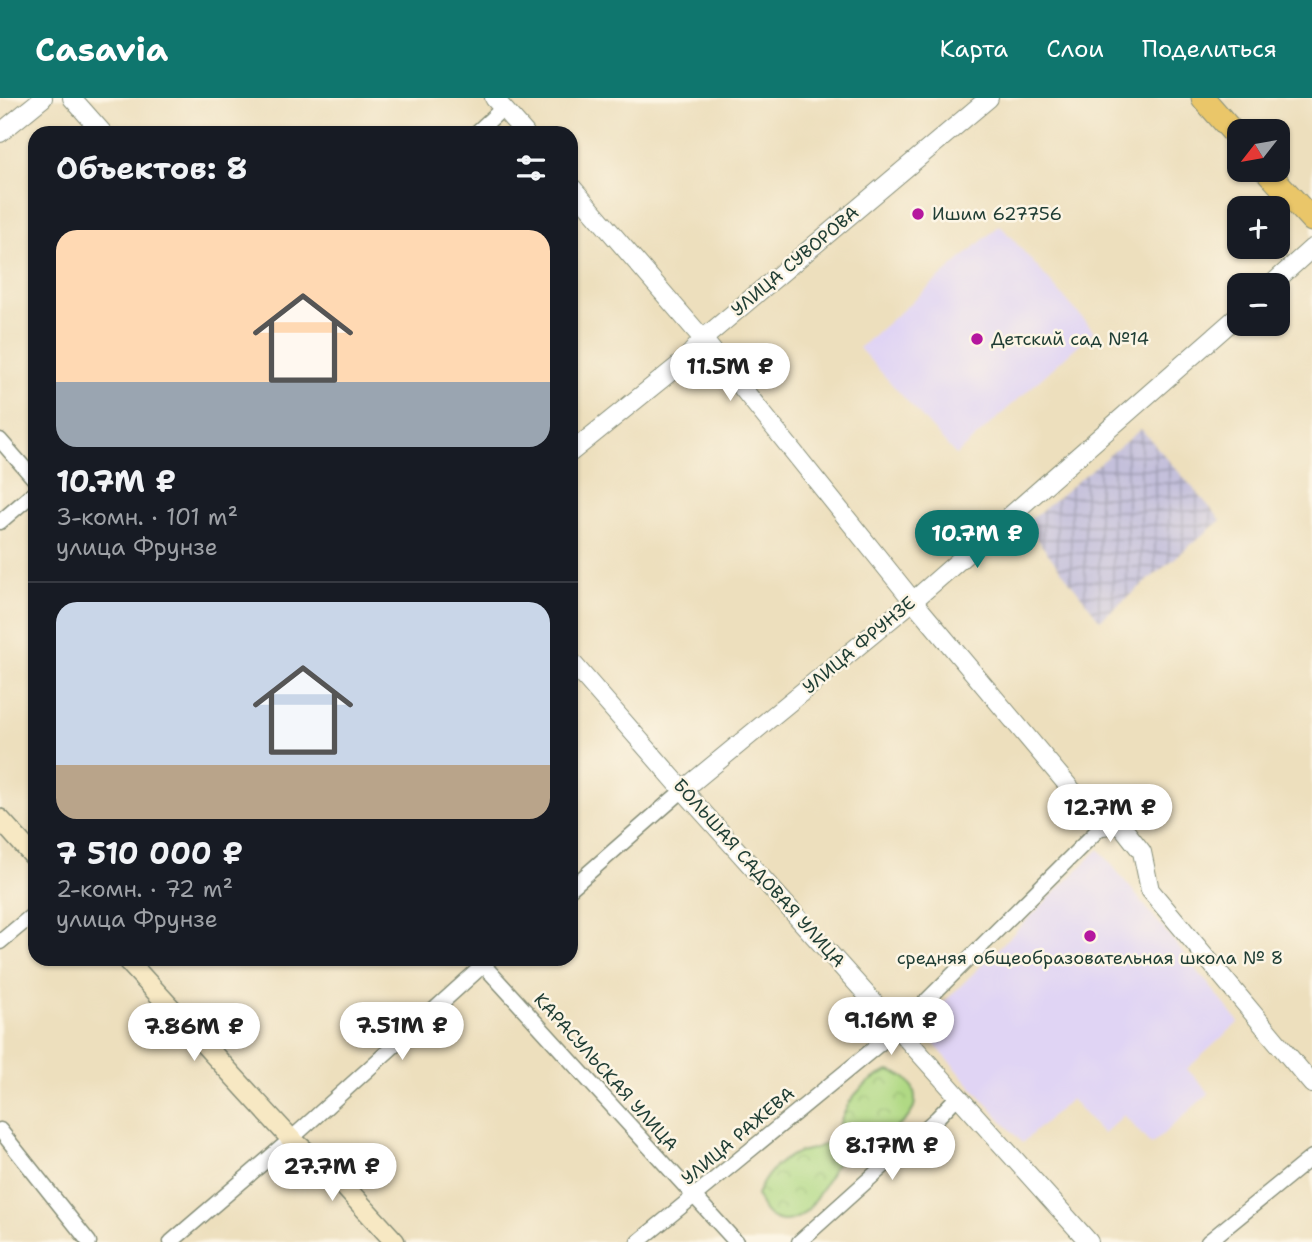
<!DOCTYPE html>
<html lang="ru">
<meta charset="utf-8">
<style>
:root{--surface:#171b24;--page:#20242c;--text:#f1f3f6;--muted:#9ea1a6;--line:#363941;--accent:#0f766e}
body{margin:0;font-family:"Shantell Sans",sans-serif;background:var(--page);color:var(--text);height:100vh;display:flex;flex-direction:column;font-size:26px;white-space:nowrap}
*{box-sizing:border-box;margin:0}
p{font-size:23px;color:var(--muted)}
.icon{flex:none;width:38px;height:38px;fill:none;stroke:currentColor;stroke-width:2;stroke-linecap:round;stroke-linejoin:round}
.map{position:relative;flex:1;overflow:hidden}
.details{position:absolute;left:28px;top:28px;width:550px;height:840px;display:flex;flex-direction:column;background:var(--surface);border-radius:21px;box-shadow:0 2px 5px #0004}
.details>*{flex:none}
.needle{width:46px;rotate:239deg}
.buttons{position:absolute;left:1227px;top:21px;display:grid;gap:14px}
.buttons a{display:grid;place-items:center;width:63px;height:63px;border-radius:14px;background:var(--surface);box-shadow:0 2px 5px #0004;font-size:35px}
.price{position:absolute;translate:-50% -60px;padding:0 16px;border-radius:24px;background:#fff;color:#222;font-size:23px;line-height:46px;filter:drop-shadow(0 2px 4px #0008)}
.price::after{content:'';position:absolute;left:50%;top:42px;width:21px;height:16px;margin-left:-10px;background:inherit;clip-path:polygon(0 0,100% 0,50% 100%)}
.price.selected{background:var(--accent);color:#fff}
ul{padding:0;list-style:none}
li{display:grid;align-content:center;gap:14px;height:371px;padding:0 28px}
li+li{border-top:2px solid var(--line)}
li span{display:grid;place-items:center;height:217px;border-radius:21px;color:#555}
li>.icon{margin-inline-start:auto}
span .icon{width:126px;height:126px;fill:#fffc;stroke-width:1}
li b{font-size:30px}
h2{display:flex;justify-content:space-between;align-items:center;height:84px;padding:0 28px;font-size:30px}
header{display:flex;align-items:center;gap:42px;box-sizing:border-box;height:98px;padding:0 35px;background:var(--accent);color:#fff}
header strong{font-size:33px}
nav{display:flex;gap:38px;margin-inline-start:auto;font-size:24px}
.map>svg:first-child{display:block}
.built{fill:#e0d4f4}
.industrial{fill:url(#industrial-grid)}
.park{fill:url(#park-crowns);stroke:#688b5c;stroke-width:2}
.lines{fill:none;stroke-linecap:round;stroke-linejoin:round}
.minor-casing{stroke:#868e78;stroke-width:17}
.tertiary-casing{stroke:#868e78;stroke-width:20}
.secondary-casing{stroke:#868e78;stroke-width:22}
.primary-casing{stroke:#868e78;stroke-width:25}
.minor{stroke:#fff;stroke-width:14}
.tertiary{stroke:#fff;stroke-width:18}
.secondary{stroke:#f7e8c3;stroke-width:19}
.primary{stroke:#eac669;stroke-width:23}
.poi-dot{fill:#b5179e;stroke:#fcf5e5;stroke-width:2.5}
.labels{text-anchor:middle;stroke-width:5;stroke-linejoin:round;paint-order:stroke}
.poi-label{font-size:18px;fill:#1f3d34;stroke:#fcf5e5;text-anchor:start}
.street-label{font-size:18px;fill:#1f3d34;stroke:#fcf5e5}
</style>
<header>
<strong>Casavia</strong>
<nav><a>Карта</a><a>Слои</a><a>Поделиться</a></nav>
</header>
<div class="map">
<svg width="1312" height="1144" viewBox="0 0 1312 1144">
<defs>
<pattern id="industrial-grid" width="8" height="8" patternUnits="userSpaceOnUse" patternTransform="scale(1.75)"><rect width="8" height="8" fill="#c4c0db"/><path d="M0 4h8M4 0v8" fill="none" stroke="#9f9db2"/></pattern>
<pattern id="park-crowns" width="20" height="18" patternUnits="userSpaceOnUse" patternTransform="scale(1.75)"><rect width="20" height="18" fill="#b0d984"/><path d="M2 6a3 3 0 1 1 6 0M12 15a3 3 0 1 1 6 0" fill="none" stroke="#97bb73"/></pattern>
</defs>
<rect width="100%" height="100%" fill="#fcf5e5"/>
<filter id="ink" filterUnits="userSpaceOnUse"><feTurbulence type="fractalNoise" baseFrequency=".0143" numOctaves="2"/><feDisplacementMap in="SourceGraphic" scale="14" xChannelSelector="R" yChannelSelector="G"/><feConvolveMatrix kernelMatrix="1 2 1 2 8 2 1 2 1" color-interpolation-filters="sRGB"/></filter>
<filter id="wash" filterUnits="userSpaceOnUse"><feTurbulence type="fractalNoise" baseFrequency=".00686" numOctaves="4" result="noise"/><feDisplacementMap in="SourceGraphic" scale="28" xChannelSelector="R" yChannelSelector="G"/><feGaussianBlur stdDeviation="1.57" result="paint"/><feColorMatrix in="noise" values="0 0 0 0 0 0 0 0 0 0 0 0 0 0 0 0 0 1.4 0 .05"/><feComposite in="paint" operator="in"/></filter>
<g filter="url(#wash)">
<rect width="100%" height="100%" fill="#eddfbd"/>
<g class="built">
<path d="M1000 127 1094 233 956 357 859 250Z"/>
<path d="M1099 751 1239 924 1187 971 1209 995 1151 1047 1124 1017 1103 1036 1071 1001 1022 1045 919 929Z"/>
</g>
<path class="industrial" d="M1141 331 1221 422 1100 522 1025 426Z"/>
<path class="park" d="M889 973C900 976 910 980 914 993 924 1030 866 1042 842 1059 825 1075 812 1131 778 1122 765 1118 761 1109 757 1097 763 1079 779 1062 797 1055 807 1051 818 1052 827 1044 839 1034 841 1020 848 1007 858 990 871 980 889 973Z"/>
</g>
<g filter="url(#ink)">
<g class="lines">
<defs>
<g id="minor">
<path d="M476 35 503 10"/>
<path d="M0 342 35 382"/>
<path d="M0 424 35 394"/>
<path d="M570 791 683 692"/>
<path d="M0 844 35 815"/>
<path d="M478 861 736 1144"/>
<path d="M0 1032 89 1144"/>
<path d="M171 1144 291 1041 490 861"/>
<path d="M638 1144 899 930 1102 728"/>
<path d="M799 1144 937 1020 959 997"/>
<path d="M1208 1144 1312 1059"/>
</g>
<g id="tertiary">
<path d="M72 0 103 35"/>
<path d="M494 0 525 35"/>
<path d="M0 35 43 0"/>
<path d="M570 87 703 241 913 503 1102 728 1120 726 1142 754 1150 792 1312 986"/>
<path d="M1271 187 1312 150"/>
<path d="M570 355 684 263 703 241 989 0"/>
<path d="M570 562 683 692 1089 1144"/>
<path d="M683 692 913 503 1239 217"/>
</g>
<g id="secondary">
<path d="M0 721 35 760"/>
<path d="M126 861 291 1041 334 1077 395 1144"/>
</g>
<g id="primary">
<path d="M1203 0 1239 41"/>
<path d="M1266 72 1312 122"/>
</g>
</defs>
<use href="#minor" class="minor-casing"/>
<use href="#tertiary" class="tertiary-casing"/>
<use href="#secondary" class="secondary-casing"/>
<use href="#primary" class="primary-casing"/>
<use href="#minor" class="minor"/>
<use href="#tertiary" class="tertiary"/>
<use href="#secondary" class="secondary"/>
<use href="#primary" class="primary"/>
</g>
</g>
<g class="poi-dot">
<circle cx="918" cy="116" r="7"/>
<circle cx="977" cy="241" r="7"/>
<circle cx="1090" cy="838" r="7"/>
</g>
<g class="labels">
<g class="poi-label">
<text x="932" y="122">Ишим 627756</text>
<text x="991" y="247">Детский сад №14</text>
<text x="1090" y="866" text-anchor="middle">средняя общеобразовательная школа № 8</text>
</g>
<g class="street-label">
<text transform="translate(795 163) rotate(-40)" y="6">УЛИЦА СУВОРОВА</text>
<text transform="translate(859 547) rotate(-40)" y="6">УЛИЦА ФРУНЗЕ</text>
<text transform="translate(759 775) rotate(48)" y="6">БОЛЬШАЯ САДОВАЯ УЛИЦА</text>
<text transform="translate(606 974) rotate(48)" y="6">КАРАСУЛЬСКАЯ УЛИЦА</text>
<text transform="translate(738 1038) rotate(-40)" y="6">УЛИЦА РАЖЕВА</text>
</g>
</g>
</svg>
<div class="buttons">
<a><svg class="needle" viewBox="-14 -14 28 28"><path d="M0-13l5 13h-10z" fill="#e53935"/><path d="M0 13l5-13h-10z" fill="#9ea1a6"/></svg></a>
<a>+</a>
<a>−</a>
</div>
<b class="price" style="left:730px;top:305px">11.5M ₽</b>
<b class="price selected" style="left:977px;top:472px">10.7M ₽</b>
<b class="price" style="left:1110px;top:746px">12.7M ₽</b>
<b class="price" style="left:891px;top:959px">9.16M ₽</b>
<b class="price" style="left:402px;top:964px">7.51M ₽</b>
<b class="price" style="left:194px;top:965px">7.86M ₽</b>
<b class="price" style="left:892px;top:1084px">8.17M ₽</b>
<b class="price" style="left:332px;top:1105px">27.7M ₽</b>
<section class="details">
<h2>Объектов: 8<svg class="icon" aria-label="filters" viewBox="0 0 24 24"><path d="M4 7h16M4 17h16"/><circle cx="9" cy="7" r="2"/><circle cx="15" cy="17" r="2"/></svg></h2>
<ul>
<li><span style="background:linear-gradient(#ffd9b3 70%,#9aa5b1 0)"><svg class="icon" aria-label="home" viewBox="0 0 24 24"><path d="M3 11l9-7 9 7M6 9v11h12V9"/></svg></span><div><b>10.7M ₽</b><p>3-комн. · 101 m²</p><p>улица Фрунзе</p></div></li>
<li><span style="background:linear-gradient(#c9d6e8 75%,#b9a48a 0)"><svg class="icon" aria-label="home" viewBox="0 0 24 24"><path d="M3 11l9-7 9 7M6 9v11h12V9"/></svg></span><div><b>7 510 000 ₽</b><p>2-комн. · 72 m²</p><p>улица Фрунзе</p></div></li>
</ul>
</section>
</div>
